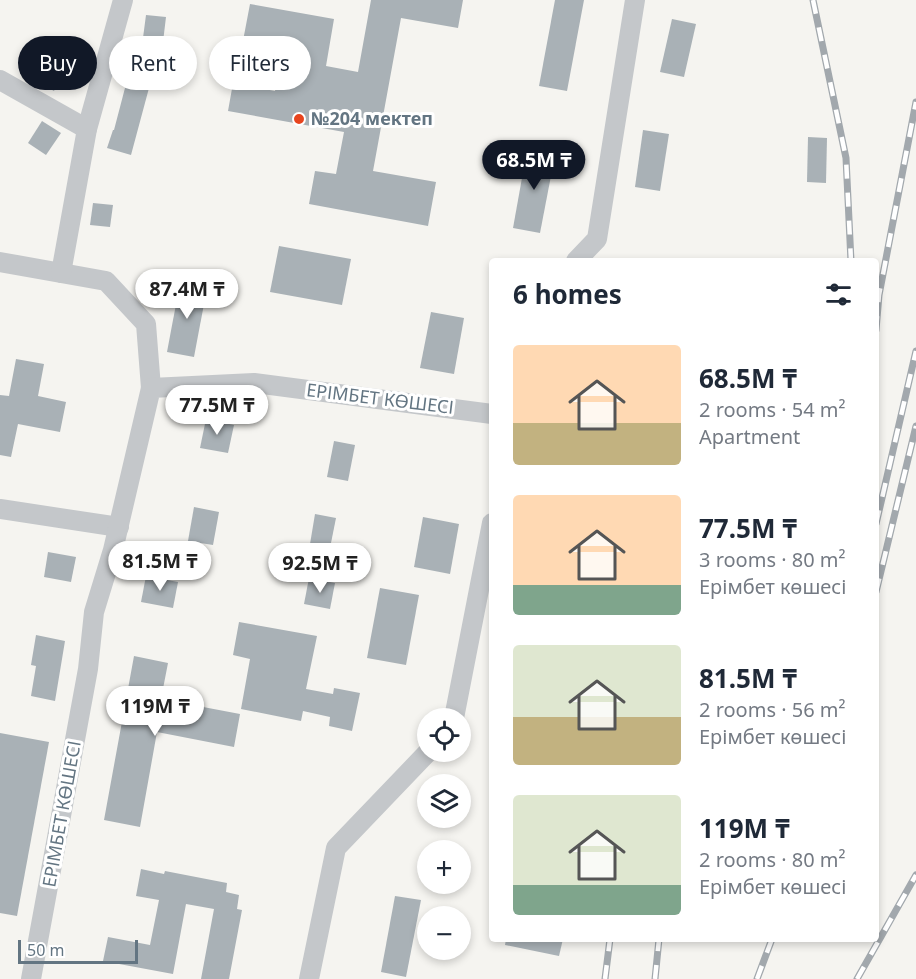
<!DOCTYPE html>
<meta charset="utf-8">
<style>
:root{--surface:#fff;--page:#f2f2f3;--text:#1f2937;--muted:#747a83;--accent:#111827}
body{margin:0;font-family:"Noto Sans",sans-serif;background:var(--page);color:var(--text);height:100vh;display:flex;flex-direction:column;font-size:22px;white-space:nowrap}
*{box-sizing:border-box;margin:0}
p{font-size:20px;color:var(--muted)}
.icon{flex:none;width:33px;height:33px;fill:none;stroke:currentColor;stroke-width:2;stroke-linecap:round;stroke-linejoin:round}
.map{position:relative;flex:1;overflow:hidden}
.side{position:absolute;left:489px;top:258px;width:390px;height:684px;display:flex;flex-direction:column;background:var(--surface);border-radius:6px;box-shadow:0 3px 9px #0003}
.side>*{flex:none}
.hud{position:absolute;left:18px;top:36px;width:381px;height:54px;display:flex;gap:12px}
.tools{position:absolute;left:417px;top:708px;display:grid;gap:12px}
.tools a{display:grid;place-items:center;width:54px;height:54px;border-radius:50%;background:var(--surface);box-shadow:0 3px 9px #0003;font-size:30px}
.scale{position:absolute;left:18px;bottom:15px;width:120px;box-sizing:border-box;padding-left:6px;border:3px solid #637582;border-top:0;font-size:16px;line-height:21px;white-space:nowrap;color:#637582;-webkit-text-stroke:4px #fff;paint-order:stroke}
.price{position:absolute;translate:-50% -51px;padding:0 14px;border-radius:21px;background:#fff;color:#222;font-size:20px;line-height:39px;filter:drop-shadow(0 2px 3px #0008)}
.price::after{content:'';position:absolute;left:50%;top:36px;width:18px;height:14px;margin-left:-9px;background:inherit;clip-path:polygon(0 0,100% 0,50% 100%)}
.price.selected{background:var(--accent);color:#fff}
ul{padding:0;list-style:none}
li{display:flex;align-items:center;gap:18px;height:150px;padding:0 24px}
li span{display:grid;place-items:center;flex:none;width:168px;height:120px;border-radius:6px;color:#555}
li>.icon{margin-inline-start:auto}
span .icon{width:72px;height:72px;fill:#fffc;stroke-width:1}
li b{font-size:26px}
h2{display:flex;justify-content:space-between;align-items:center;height:72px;padding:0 24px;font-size:26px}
.tag{padding:0 21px;border-radius:27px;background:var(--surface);box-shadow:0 3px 9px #0003;font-size:21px;line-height:54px}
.tag.selected{background:var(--accent);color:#fff}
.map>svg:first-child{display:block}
.building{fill:#a9b1b6}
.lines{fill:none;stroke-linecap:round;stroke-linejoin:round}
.minor{stroke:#c4c7ca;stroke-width:20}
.rail-casing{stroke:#a2a8ad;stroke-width:7}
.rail{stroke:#fff;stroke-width:4.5;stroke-dasharray:14;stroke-linecap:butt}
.poi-dot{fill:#e7441e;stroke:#fff;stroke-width:2}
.labels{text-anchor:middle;stroke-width:6;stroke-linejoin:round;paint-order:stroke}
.poi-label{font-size:18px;font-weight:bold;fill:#637582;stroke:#fff;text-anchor:start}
.street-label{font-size:18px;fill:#637582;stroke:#fff}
</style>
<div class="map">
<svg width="916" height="979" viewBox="0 0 916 979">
<rect width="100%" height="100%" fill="#f5f4f0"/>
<g class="building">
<path d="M371 0H463L458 28 401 18 373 171 436 182 428 226 309 204 315 171 336 174 344 132 228 111 233 83 275 91 281 54 242 46 250 4 334 19 326 66 358 72Z"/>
<path d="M555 0H584L567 91 539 86Z"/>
<path d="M146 15 166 17 163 42H161L146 87 149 88 131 155 107 148 113 130H114L131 65 129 64 134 50 141 53Z"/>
<path d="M672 19 696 24 684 77 660 72Z"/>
<path d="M44 66 62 75 54 91 36 81Z"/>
<path d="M42 121 61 133 46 155 28 143Z"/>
<path d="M643 130 669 134 660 191 635 187Z"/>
<path d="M808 137 827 138 826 183 807 182Z"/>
<path d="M527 150 555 155 540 233 513 228Z"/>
<path d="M93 203 113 205 110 227 90 225Z"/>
<path d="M279 246 351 259 342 305 270 292Z"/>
<path d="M180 283 207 288 194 357 167 352Z"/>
<path d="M431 312 464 318 454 374 420 368Z"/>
<path d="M16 359 44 364 38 396 66 402 60 432 18 424 11 457 0 455V395L9 396Z"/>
<path d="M206 419 234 425 228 453 200 448Z"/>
<path d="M334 441 355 445 348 481 327 477Z"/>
<path d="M194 507 219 512 213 545 188 541Z"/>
<path d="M315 514 336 518 330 548 310 544Z"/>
<path d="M423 517 459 524 450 574 414 567Z"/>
<path d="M48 552 76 557 71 582 44 577Z"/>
<path d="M146 576 178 582 173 608 141 602Z"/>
<path d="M309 578 335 583 330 609 304 604Z"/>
<path d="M380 588 419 595 406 665 367 658Z"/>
<path d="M239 622 317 636 306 689 333 694 334 688 360 693 352 731 329 726 330 717 303 711 301 721 241 709 250 659 233 655Z"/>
<path d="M36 635 65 641 55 701 31 696 36 666 31 665Z"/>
<path d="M134 656 168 663 161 699 240 714 234 747 157 732 140 827 104 820Z"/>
<path d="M0 733 49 742 17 916 0 913Z"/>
<path d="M141 869 164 874 165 871 227 883 226 892 239 895 237 909 242 910 229 979H201L214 909 186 904 173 974 103 961 108 937 150 945 159 900 136 896Z"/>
<path d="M395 896 421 900 406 977 381 972Z"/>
<path d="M506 939H563L559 956 505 945Z"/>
</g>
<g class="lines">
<g class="minor">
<path d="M0 80 87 129"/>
<path d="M576 261 597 239 635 0"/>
<path d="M0 262 106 281 146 324 151 388"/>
<path d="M61 273 87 129 123 0"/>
<path d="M0 509 119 527"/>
<path d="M454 718 492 523"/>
<path d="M31 979 88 669 94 612 113 550 151 388 254 383 492 414"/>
<path d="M309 979 336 848 428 752"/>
</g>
<defs>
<g id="rail">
<path d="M813 0 846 158 851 261"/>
<path d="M876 330 879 295 916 102"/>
<path d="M876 524 916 351"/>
<path d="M876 592 916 426"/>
<path d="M605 979 610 939"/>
<path d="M655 979 659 939"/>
<path d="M757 979 772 939"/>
<path d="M857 979 916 875"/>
</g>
</defs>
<use href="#rail" class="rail-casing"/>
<use href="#rail" class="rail"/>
</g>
<circle class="poi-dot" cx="299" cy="119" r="6"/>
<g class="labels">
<g class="poi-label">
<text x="311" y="125">№204 мектеп</text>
</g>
<g class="street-label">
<text transform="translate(380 399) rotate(7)" y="6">ЕРІМБЕТ КӨШЕСІ</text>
<text transform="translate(62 814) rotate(-80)" y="6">ЕРІМБЕТ КӨШЕСІ</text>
</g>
</g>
</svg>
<div class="tools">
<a><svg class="icon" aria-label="locate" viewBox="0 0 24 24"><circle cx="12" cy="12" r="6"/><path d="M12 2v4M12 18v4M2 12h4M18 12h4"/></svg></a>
<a><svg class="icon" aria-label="layers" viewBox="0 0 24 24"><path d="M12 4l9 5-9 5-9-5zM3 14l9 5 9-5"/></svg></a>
<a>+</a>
<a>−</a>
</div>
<div class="scale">50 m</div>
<b class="price selected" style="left:534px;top:191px">68.5M ₸</b>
<b class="price" style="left:187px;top:320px">87.4M ₸</b>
<b class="price" style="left:217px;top:436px">77.5M ₸</b>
<b class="price" style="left:160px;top:592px">81.5M ₸</b>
<b class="price" style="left:320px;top:594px">92.5M ₸</b>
<b class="price" style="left:155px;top:737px">119M ₸</b>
<div class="hud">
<a class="tag selected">Buy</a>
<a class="tag">Rent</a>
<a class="tag">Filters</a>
</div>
<section class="side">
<h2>6 homes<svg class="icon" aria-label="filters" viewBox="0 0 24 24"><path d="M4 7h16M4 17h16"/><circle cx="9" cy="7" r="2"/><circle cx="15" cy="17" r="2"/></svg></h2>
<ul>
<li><span style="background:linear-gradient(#ffd9b3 65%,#c2b280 0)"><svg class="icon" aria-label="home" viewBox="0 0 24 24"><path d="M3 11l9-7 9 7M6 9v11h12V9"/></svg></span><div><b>68.5M ₸</b><p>2 rooms · 54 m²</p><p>Apartment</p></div></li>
<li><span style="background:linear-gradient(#ffd9b3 75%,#7fa58c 0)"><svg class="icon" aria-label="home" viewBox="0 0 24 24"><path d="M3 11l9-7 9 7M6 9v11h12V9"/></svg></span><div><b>77.5M ₸</b><p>3 rooms · 80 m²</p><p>Ерімбет көшесі</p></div></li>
<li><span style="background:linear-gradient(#dfe7d0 60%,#c2b280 0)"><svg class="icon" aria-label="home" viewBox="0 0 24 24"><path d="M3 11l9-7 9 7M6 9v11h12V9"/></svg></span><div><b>81.5M ₸</b><p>2 rooms · 56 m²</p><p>Ерімбет көшесі</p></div></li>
<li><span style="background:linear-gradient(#dfe7d0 75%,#7fa58c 0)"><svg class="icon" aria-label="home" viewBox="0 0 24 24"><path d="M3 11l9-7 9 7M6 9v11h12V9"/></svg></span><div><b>119M ₸</b><p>2 rooms · 80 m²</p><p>Ерімбет көшесі</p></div></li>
</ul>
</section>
</div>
